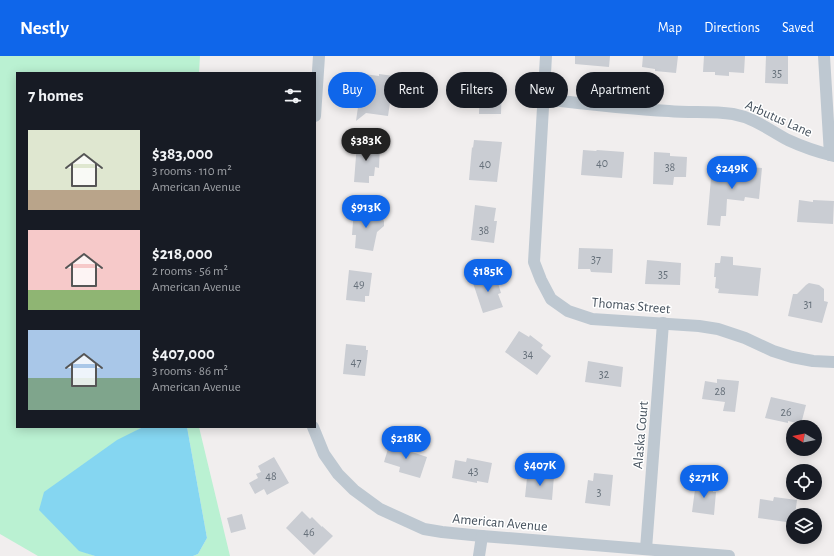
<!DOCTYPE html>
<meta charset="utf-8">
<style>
:root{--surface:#171b24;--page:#242831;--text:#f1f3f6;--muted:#9ea1a6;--accent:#0f66ea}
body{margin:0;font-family:"Alegreya Sans",sans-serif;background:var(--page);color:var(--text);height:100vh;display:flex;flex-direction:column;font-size:15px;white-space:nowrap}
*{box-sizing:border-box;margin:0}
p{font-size:13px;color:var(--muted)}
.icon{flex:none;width:22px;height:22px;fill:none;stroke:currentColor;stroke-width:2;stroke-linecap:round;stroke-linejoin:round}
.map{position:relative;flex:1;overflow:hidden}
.drawer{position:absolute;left:16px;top:16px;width:300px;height:356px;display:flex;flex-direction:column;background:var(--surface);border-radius:0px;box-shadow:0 2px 10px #0003}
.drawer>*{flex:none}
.hud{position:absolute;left:328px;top:16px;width:380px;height:36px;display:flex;gap:8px}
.needle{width:26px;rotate:280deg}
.buttons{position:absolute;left:786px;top:364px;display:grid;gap:8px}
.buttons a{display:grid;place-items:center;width:36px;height:36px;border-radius:50%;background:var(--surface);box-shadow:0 2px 10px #0003;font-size:20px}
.price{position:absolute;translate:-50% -34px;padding:0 9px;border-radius:14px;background:var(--accent);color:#fff;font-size:13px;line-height:26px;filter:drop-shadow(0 1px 2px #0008)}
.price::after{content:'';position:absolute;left:50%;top:24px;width:12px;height:9px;margin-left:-6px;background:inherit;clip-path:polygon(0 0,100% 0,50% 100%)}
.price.selected{background:#222;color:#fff}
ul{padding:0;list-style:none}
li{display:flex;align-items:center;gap:12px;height:100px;padding:0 12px}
li span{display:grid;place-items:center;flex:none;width:112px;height:80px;border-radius:0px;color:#555}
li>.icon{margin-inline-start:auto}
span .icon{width:48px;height:48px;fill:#fffc;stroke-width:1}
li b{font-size:17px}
h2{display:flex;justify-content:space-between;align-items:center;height:48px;padding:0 12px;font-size:17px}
.tag{padding:0 14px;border-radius:18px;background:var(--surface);box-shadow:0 2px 10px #0003;font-size:14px;line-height:36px}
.tag.selected{background:var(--accent);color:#fff}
header{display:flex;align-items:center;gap:24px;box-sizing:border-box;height:56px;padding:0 20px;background:var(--accent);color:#fff}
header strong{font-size:19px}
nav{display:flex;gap:22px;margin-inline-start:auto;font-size:14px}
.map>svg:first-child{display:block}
.green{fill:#baf1d2}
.water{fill:#85d6f1}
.building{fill:#cacdd3}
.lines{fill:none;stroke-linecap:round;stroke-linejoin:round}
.minor{stroke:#bec8d1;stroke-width:12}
.labels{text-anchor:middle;stroke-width:3;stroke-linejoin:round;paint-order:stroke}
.number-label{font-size:12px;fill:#66707a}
.street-label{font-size:14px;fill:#45515d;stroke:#fff}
</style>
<header>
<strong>Nestly</strong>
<nav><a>Map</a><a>Directions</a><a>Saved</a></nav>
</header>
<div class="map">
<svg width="834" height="500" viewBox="0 0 834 500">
<rect width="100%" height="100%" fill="#f1eeee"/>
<g class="green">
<path d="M0 0H200L199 17H17V371H143L136 375 79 494 95 500H38L0 478Z"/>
<path d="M187 371H199L230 500H193L198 498 207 482Z"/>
</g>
<path class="water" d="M143 371H187L207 482 198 498 193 500H95L79 495 39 454 44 436 117 384Z"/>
<g class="building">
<path d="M575 0H610L609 11 575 8Z"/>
<path d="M643 0H678L676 17 655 15V13L642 11Z"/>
<path d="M704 0H745L744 17 729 16V20L715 19V16H703Z"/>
<path d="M766 0H788V28L765 27Z"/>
<path d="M364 18 379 20V18L394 20 388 60 366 57 356 65 360 37H362Z"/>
<path d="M480 23 502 24 501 58H479Z"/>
<path d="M474 84 502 86 497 126 469 124 472 91 473 92Z"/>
<path d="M357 87 380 88 379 112 375 111 374 120H369V127L354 126Z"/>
<path d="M583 94 596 95 597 94 624 96 622 122 581 119Z"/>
<path d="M654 96 670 97V100L687 101 686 121H674L673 129 653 128Z"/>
<path d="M726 109 762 112 759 143 745 141 744 145 727 143 726 160H721L720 170 707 169 711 122 725 123Z"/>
<path d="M799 144 813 146V144L834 145 833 168 797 166Z"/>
<path d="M475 149 496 152 494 165H497L494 187 471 184Z"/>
<path d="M354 153 372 155 371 160 381 161 384 165V170L377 176 373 195 355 192 356 179H352Z"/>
<path d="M579 192 613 193 612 217 591 216 590 213H578Z"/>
<path d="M721 200 733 201V209L761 212 758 240 718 237 719 233 715 232 716 221H714L715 207H720Z"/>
<path d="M647 204 681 207 680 229 645 228Z"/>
<path d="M349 214 372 217 369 240H365V246L346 244Z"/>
<path d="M495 217 501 237 498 238 503 251 483 257 472 224Z"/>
<path d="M809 227 819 229 824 233V245L828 246 822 267 788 260 793 238H797L806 229Z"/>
<path d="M519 275 529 281 530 279 543 289 541 292 551 300 537 319 505 296Z"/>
<path d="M346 288 366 290V294H368L365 320 343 318Z"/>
<path d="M588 305 623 311 621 331 585 326Z"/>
<path d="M717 323 739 325 735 356 723 355 725 346 702 343 705 325 717 327Z"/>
<path d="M771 341 806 349 801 368 788 365V367L765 362Z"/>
<path d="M390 386 410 393 409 395 427 401 420 422 399 416 400 411 384 406Z"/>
<path d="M274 401 289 427 267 439 264 433 255 438 249 427 258 422 256 418 261 416 258 410Z"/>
<path d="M467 402 492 407 488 427 477 425V427L452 422 455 404 466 406Z"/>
<path d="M594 417 613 419 610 450 585 447 588 424 593 425Z"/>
<path d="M534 418 554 420 552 444 525 441 527 422 533 423Z"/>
<path d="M696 426 714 428 713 436H716L714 459 692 456Z"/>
<path d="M774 441 797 444 795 459H793V467L758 462 760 443 773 445Z"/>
<path d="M302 455 310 463 312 461 322 471V470L333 480 314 499 286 472Z"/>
<path d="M242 458 246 473 231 477 227 462Z"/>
</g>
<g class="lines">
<g class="minor">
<path d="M546 0 534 206 541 224 551 243 568 255 592 263 699 270 718 273 745 282 773 295 792 301 813 305 834 306"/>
<path d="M824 0 830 99"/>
<path d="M544 43C585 48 627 53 669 55 690 57 711 55 733 58 755 62 769 74 788 84 803 91 818 96 834 100"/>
<path d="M315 60 319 0"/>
<path d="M313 371 324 398 338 418 354 434 380 453 424 473 442 476 482 480 729 500"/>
<path d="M646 493 663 267"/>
<path d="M479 500 482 480"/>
</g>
</g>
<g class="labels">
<g class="number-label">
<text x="777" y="21">35</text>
<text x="602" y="111">40</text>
<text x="485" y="112">40</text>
<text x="670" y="115">38</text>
<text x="484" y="178">38</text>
<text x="596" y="207">37</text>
<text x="663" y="222">35</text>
<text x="359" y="232">49</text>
<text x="808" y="252">31</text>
<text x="528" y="302">34</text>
<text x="356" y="310">47</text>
<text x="604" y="322">32</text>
<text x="720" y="339">28</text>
<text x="786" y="360">26</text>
<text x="473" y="419">43</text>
<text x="271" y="424">48</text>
<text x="599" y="440">3</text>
<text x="309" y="480">46</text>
</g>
<g class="street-label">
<text transform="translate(779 62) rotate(24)" y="5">Arbutus Lane</text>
<text transform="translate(631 249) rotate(5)" y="5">Thomas Street</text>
<text transform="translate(640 379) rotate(-85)" y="5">Alaska Court</text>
<text transform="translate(500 466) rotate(5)" y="5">American Avenue</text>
</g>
</g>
</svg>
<div class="buttons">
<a><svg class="needle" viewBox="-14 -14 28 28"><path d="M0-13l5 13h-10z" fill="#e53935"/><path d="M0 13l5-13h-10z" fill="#9ea1a6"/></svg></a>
<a><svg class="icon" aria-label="locate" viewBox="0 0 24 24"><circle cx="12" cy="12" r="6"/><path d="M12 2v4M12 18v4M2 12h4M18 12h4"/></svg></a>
<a><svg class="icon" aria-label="layers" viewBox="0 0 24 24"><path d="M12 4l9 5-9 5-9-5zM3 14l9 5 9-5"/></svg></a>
</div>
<b class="price selected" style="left:366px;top:106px">$383K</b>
<b class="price" style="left:732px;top:134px">$249K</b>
<b class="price" style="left:366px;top:173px">$913K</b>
<b class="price" style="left:488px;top:237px">$185K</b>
<b class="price" style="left:406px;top:404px">$218K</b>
<b class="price" style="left:540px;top:431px">$407K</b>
<b class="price" style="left:704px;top:443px">$271K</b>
<div class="hud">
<a class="tag selected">Buy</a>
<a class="tag">Rent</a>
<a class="tag">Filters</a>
<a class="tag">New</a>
<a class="tag">Apartment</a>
</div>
<section class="drawer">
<h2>7 homes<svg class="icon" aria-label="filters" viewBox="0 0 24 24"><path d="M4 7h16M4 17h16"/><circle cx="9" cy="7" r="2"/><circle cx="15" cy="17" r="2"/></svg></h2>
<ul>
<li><span style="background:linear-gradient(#dfe7d0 75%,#b9a48a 0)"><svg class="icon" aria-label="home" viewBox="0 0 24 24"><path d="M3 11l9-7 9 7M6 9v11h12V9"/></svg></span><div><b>$383,000</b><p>3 rooms · 110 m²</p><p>American Avenue</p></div></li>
<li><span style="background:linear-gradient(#f6c9c9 75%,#8fb573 0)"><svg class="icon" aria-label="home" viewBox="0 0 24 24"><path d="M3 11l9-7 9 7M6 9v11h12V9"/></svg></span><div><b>$218,000</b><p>2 rooms · 56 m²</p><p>American Avenue</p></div></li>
<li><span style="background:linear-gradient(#a9c7e8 60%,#7fa58c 0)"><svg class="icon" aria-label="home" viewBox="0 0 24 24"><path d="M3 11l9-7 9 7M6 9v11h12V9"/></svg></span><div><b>$407,000</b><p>3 rooms · 86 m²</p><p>American Avenue</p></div></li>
</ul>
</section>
</div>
